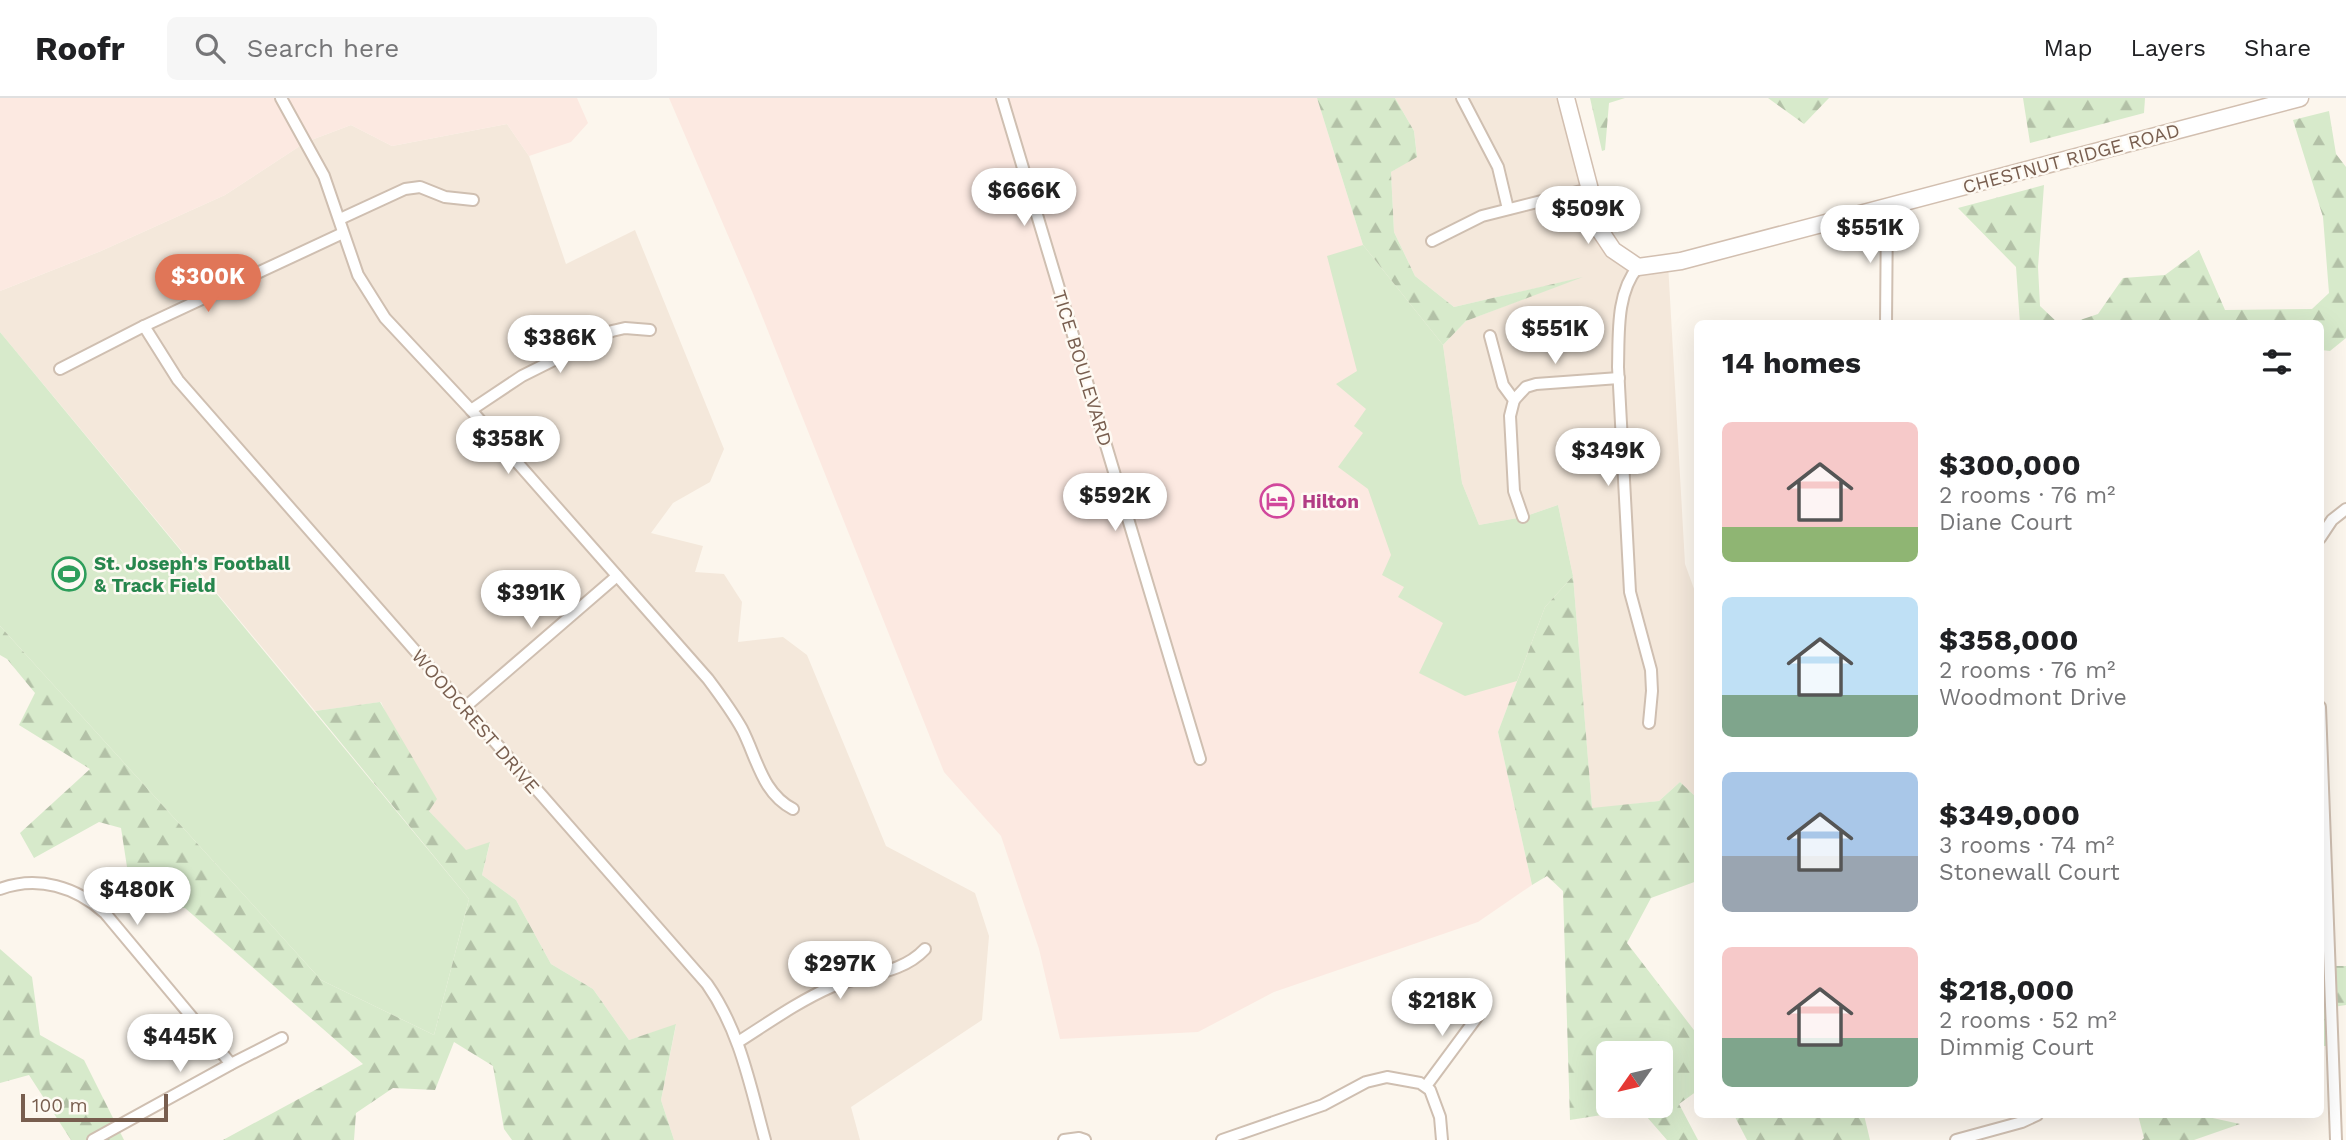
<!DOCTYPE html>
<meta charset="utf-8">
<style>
:root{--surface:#fff;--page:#f6f6f6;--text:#202124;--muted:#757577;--line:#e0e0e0;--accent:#e07658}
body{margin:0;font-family:"Work Sans",sans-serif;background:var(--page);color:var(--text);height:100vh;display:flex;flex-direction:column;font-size:26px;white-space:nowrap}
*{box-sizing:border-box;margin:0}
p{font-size:23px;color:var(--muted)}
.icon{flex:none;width:38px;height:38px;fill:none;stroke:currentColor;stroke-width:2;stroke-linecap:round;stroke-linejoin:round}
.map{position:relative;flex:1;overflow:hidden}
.panel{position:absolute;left:1694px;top:222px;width:630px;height:798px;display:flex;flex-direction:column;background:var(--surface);border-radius:10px;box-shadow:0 7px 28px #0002}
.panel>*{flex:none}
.needle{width:46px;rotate:236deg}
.buttons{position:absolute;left:1596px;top:943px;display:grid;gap:14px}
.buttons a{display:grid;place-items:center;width:77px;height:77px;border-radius:10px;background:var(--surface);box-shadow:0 7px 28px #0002;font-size:35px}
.scale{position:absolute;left:21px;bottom:18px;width:147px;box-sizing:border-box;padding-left:7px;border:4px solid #785e4f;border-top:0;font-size:19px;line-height:24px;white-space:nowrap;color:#785e4f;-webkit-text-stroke:5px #fefaf3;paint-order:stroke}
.price{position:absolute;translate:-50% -60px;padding:0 16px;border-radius:24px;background:#fff;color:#222;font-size:23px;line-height:46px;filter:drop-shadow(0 2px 4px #0008)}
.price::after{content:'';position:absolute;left:50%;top:42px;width:21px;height:16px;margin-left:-10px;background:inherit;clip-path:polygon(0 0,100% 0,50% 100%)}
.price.selected{background:var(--accent);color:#fff}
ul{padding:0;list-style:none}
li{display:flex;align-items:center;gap:21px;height:175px;padding:0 28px}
li span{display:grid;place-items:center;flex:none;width:196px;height:140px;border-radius:10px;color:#555}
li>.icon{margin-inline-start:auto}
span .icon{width:84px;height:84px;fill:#fffc;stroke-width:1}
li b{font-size:30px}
h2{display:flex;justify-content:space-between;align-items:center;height:84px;padding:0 28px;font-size:30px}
header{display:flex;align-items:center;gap:42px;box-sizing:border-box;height:98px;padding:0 35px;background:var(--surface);border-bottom:2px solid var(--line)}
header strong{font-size:33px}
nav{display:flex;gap:38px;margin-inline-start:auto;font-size:24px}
.search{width:490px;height:63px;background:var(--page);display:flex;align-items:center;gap:18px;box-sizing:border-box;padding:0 24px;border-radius:10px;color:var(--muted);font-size:26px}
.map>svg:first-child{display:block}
.residential{fill:#f4e8db}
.commercial{fill:#fce9e1}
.green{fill:#d7eacb}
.forest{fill:url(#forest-firs);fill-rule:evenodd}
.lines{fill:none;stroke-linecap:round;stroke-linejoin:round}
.minor-casing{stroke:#cfbfb1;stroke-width:14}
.secondary-casing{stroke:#d2bfb0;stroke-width:19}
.minor{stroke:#fff;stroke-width:10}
.secondary{stroke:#fff;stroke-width:16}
.labels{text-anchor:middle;stroke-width:5;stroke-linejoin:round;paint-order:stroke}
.street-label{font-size:19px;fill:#785e4f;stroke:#fefaf3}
.hotel-label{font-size:19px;font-weight:bold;fill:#b23c85;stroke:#fefaf3;text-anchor:start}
.leisure-label{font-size:19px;font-weight:bold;fill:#27864d;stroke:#fefaf3;text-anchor:start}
</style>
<header>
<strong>Roofr</strong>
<div class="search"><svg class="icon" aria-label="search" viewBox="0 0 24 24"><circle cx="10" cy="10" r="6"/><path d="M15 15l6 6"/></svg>Search here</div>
<nav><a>Map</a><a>Layers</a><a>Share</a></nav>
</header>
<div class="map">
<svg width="2346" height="1042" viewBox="0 0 2346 1042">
<defs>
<pattern id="forest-firs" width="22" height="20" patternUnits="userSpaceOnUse" patternTransform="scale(1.75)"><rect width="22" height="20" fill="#d7eacb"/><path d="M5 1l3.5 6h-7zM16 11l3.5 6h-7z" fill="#b3c1a7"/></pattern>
</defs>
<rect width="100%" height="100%" fill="#fcf6ed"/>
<g class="residential">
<path d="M1395 0H1566L1596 116 1625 162 1668 165 1685 466 1697 499V700L1680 684 1659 703 1592 711 1573 478 1558 407 1523 419 1479 427 1462 385 1443 247 1466 223 1576 181 1454 209 1415 178 1394 134 1391 74 1417 58 1414 33Z"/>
<path d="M507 26 529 58 566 166 635 132 724 351 710 384 673 405 651 435 703 448 695 474 724 476 742 504 738 544 783 539 807 557 886 748 975 795 989 838 982 922 851 1009 860 1042H674L661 1002 676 927 629 942 593 891 551 866 516 802 482 777 490 745 466 753 429 713 381 604 315 613 0 234V193L101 153 225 97 306 44 351 27 392 48Z"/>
</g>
<g class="commercial">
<path d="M0 0H577L588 25 571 44 529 58 507 26 392 48 351 27 306 44 225 97 101 153 0 193Z"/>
<path d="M669 0H1317L1363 147 1443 247 1462 385 1479 427 1523 419 1558 407 1573 478 1545 509 1498 634 1532 787 1478 824 1274 894 1198 934 1060 941 1039 851 1001 738 944 674 754 198Z"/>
</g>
<g class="green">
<path d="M1363 147 1443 247 1462 385 1479 427 1523 419 1558 407 1573 478 1545 509 1517 583 1465 598 1419 575 1443 525 1398 499 1404 489 1382 477 1391 457 1368 391 1338 369 1363 335 1354 328 1366 311 1336 286 1357 273 1327 158Z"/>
<path d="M0 234 469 801 434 937 321 882 0 528Z"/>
</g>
<g class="forest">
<path d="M1317 0H1395L1414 33 1417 59 1391 74 1394 134 1415 178 1454 209 1583 179 1466 223 1443 247 1363 147Z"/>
<path d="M1590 0H1625L1609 5 1605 52 1602 53Z"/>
<path d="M1768 0H1829L1804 26Z"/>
<path d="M2023 0H2145L2144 15 2030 45Z"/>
<path d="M2329 13 2336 56 2346 69V240L2330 253 2321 252 2320 226H2068L2098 216 2123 180 2165 177 2199 152 2225 212 2312 211 2329 195 2323 119 2293 22Z"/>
<path d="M2044 87 2038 169 2040 208 2059 226H2020L2016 169 1958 110Z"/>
<path d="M1573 478 1592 710 1659 703 1680 684 1697 700V783L1651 800 1627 845 1697 936V993L1679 1006 1698 1042H1667L1640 1011 1570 1022 1563 793 1547 778 1532 787 1498 634 1545 509ZM1608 956H1661V1008H1608Z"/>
<path d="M0 528 321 882 434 937 469 801 315 613 380 604 437 701 429 713 466 752 490 744 482 777 516 802 551 866 593 891 629 942 676 926 661 1002 674 1042H512L504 1031 493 968 454 944 435 992 393 990 356 1015 354 1042H223L363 966 185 810 133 808 121 730 99 724 34 760 20 735 90 671 19 627 35 595 7 561 0 557Z"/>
<path d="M0 851 32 879 40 937 84 962 124 1042H71L29 977 0 985Z"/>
<path d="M2331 868H2346V907L2333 909 2334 948H2321L2320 902H2331Z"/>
<path d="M1734 1017H1864L1870 1042H1747Z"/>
<path d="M2138 1017H2199L2240 1026 2194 1042H2142L2144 1040Z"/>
</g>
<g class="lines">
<defs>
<g id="minor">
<path d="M281 0 324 78 358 177 385 220 471 312 708 581C720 597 732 613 742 631 757 660 762 695 793 711"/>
<path d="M1002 0 1200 661"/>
<path d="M1462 0 1498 69 1508 111"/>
<path d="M340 121 405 91 420 89 445 99 473 102"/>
<path d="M1432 143 1482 118 1589 91"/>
<path d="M1638 169C1616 195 1619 236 1618 269L1630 494 1651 572 1652 593 1649 625"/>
<path d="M1886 226 1887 108"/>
<path d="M144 228 178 282 707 886C740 933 750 987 765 1042"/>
<path d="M1490 238 1503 287 1514 302 1510 318 1514 393 1523 419"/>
<path d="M60 271 144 228 343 135"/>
<path d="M1514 302 1526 289 1536 286 1619 280"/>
<path d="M471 312 522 278 612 233 625 230 650 232"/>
<path d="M2320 440 2332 422 2346 411"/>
<path d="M2320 609 2336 1042"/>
<path d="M464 610 617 478"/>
<path d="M0 791C38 777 76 789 105 815L231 966"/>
<path d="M738 944C768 925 799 903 831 889 862 876 901 877 925 851"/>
<path d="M1426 988 1483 911"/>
<path d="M93 1042 231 966 282 940"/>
<path d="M1064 1042 1079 1040 1085 1042"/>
<path d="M1222 1042 1323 1007 1366 984 1387 979 1420 985 1430 992 1440 1019 1442 1042"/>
<path d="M1956 1042 2022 1024 2037 1017"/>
</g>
<path id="secondary" d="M1566 0 1601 134 1613 152 1638 169 1681 163 2300 0"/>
</defs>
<use href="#minor" class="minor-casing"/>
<use href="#secondary" class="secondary-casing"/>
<use href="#minor" class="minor"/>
<use href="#secondary" class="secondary"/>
</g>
<defs>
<symbol id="hotel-ring" viewBox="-11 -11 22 22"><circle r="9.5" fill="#fefaf3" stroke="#d1479c" stroke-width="1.5"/><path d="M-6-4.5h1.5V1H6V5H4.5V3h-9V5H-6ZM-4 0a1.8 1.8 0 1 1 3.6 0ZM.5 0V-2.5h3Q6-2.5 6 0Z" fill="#d1479c"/></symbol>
<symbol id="stadium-ring" viewBox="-11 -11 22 22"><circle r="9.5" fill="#fefaf3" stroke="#2e9e5b" stroke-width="1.5"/><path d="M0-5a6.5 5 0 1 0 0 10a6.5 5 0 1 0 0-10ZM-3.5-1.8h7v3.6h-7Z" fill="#2e9e5b"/></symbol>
</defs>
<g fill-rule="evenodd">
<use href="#hotel-ring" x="1258" y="384" width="38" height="38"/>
<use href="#stadium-ring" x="50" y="457" width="38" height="38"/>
</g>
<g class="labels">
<g class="street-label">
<text transform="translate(2071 60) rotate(-15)" y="7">CHESTNUT RIDGE ROAD</text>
<text transform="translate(1083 270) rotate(73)" y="7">TICE BOULEVARD</text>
<text transform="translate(476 623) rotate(49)" y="7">WOODCREST DRIVE</text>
</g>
<g class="hotel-label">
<text x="1302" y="410">Hilton</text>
</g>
<g class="leisure-label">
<text x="94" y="472">St. Joseph's Football<tspan x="94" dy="22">&amp; Track Field</tspan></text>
</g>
</g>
</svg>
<div class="buttons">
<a><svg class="needle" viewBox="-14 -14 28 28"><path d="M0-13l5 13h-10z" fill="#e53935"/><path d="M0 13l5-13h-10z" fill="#757577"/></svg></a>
</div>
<div class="scale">100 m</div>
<b class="price" style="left:1024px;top:130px">$666K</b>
<b class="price" style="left:1588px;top:148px">$509K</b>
<b class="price" style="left:1870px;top:167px">$551K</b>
<b class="price selected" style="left:208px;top:216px">$300K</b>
<b class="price" style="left:1555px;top:268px">$551K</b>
<b class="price" style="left:560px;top:277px">$386K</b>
<b class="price" style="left:508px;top:378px">$358K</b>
<b class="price" style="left:1608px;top:390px">$349K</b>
<b class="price" style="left:1115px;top:435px">$592K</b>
<b class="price" style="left:531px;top:532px">$391K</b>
<b class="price" style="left:137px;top:829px">$480K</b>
<b class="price" style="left:840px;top:903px">$297K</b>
<b class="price" style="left:1442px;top:940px">$218K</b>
<b class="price" style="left:180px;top:976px">$445K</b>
<section class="panel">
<h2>14 homes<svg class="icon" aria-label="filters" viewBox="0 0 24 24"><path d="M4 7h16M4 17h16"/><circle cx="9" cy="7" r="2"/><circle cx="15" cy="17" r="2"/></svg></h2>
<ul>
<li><span style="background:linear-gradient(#f6c9c9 75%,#8fb573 0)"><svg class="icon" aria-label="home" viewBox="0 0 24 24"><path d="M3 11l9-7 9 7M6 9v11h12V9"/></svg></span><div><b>$300,000</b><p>2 rooms · 76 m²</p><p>Diane Court</p></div></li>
<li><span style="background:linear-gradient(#bfe0f5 70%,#7fa58c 0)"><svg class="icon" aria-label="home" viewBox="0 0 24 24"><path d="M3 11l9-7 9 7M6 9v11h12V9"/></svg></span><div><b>$358,000</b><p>2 rooms · 76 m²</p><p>Woodmont Drive</p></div></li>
<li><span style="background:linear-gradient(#a9c7e8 60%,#9aa5b1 0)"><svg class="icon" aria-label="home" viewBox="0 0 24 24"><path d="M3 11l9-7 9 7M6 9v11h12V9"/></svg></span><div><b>$349,000</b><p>3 rooms · 74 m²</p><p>Stonewall Court</p></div></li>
<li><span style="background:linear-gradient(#f6c9c9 65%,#7fa58c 0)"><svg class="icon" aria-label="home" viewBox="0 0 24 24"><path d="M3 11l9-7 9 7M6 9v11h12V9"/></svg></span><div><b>$218,000</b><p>2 rooms · 52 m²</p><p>Dimmig Court</p></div></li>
</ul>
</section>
</div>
